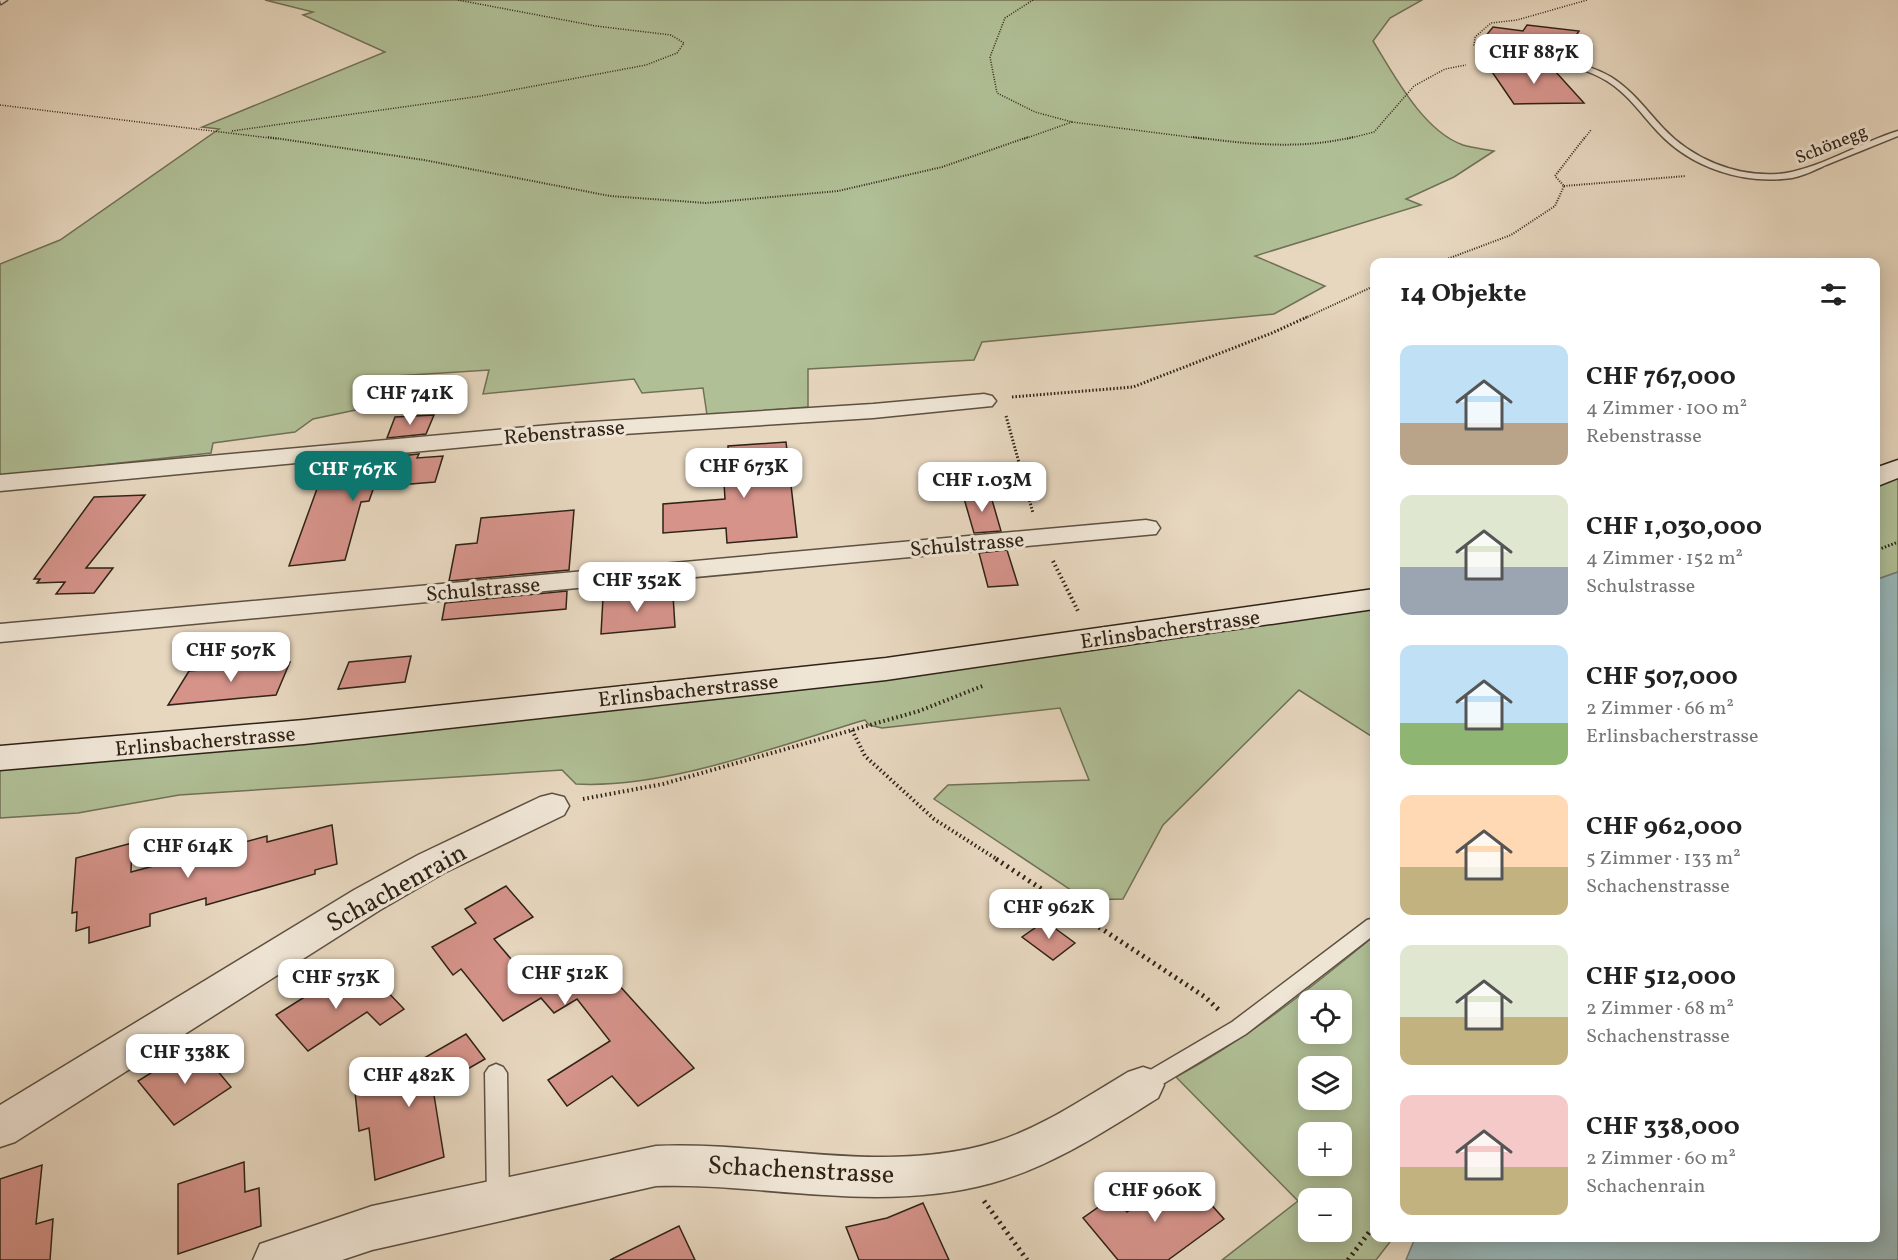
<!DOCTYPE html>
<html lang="de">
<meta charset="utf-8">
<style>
:root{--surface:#fff;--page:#f2f2f2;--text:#222;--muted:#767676;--accent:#0f766e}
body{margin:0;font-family:Vollkorn,serif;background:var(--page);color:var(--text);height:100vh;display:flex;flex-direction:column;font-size:22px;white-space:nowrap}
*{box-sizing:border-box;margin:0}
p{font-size:20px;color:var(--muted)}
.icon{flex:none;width:33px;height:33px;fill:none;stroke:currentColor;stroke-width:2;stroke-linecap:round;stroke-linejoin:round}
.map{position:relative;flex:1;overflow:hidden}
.details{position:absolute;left:1370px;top:258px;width:510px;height:984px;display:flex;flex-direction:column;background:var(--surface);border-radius:12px;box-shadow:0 3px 15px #0003}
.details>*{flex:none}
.buttons{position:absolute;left:1298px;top:990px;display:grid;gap:12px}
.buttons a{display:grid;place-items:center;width:54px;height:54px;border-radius:12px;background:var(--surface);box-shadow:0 3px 15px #0003;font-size:30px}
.price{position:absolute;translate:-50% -51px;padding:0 14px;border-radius:12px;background:#fff;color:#222;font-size:20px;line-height:39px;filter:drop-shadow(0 2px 3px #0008)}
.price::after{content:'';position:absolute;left:50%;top:36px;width:18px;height:14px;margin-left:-9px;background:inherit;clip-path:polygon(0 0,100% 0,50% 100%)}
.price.active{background:var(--accent);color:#fff}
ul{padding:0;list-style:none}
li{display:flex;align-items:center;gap:18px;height:150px;padding:0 30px}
li span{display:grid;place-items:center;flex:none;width:168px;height:120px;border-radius:12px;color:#555}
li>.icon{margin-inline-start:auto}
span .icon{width:72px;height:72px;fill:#fffc;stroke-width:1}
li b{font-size:26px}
h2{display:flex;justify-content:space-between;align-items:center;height:72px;padding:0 30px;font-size:26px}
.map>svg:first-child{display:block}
.green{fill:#b0bf96;stroke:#707156;stroke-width:1.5;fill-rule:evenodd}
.water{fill:#99b8ba;stroke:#6f7c79;stroke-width:1.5}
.building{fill:#d5938a;stroke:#2f2317;stroke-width:1.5}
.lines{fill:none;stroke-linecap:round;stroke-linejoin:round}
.lane-casing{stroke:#5d5041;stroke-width:3}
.street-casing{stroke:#5d5041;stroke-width:3}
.secondary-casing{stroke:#2f2317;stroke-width:3}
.path-far4{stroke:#2f2317;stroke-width:1.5;stroke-dasharray:1 1.5;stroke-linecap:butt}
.path-far3{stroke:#2f2317;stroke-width:2;stroke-dasharray:1 1.5;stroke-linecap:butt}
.path-far2{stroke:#2f2317;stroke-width:3;stroke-dasharray:1.5 2;stroke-linecap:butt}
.path-far1{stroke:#2f2317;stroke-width:4;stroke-dasharray:1.5 3;stroke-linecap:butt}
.path{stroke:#2f2317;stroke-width:5;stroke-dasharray:2 4.5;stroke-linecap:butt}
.lane{fill:#efe5d5;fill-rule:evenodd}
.street{fill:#efe5d5;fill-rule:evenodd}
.secondary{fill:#efe5d5;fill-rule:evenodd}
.labels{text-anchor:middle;stroke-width:6;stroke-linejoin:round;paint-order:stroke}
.far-street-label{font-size:18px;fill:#2f2317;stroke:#efe5d5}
.street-label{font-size:21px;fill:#2f2317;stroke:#efe5d5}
.near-street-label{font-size:26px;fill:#2f2317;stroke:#efe5d5}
</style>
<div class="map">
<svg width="1898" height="1260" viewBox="0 0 1898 1260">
<rect width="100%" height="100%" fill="#e7d7bf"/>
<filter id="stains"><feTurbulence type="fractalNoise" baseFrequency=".00333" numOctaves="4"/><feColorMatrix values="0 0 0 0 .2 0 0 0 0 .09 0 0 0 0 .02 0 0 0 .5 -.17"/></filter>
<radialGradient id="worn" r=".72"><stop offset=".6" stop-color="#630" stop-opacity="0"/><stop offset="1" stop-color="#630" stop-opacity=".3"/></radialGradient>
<g class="green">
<path d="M265 0H1422L1390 18 1373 41C1394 75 1423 131 1463 145 1473 148 1484 149 1494 151L1454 177 1406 199 1421 205 1255 256 1325 286 1274 314 982 342 974 360 808 369V407L707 415 703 388 642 393 634 379 483 394 489 370 395 376 370 407 313 419 295 432 213 443 211 453 0 476V264L60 240 219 129 202 127 385 52 303 15 313 12Z"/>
<path d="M1898 476V572L1875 580V486Z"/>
<path d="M1374 607V738L1299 690 1163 825 1123 899 1086 900 934 799 948 785 1089 780 1060 708 882 728 869 725 865 720C777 746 666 789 576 784L562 770 179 795 78 813 0 818V767Z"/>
<path d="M1374 936V1238H1393L1376 1260H1222L1298 1201 1176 1077C1248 1038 1311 988 1374 936ZM1308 1000H1341V1034H1308ZM1308 1066H1341V1100H1308ZM1308 1132H1341V1166H1308ZM1308 1198H1341V1232H1308Z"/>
</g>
<path class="water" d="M1898 572V1260H1406L1415 1238H1875V580Z"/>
<g class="building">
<path d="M1527 25 1579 31 1561 58 1514 56 1484 59 1476 48 1493 27 1523 31Z"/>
<path d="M1532 65 1556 66 1554 70 1584 103 1514 104 1488 66Z"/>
<path d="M434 415 426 434 387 438 395 417Z"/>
<path d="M786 442 797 537 727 543 726 528 663 533V504L725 499 724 483H729L728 446Z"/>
<path d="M419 454 417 458 443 456 435 482 374 487 369 501 361 502 345 560 289 566 326 464Z"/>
<path d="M990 493 1001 531 974 533 963 495Z"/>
<path d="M145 495 86 568H113L94 593 56 594 65 582 37 583 40 579H34L94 497Z"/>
<path d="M574 510 569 570 449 581 456 545 477 543 481 518Z"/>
<path d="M1007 550 1018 585 988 587 979 553Z"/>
<path d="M567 591 566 609 442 620 445 603Z"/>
<path d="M651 594V596L673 595 675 627 601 634 603 598Z"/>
<path d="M411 656 405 682 338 689 349 662Z"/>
<path d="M290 662 276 695 168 705 189 671Z"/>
<path d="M332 825 337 864 315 870V874L206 905V898L150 914V926L89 943V927L76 931 77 912 72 913 76 858 132 843 131 872 267 836V842Z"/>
<path d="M506 886 533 917 494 939 529 980 569 957 592 983 608 973 694 1068 638 1106 612 1076 567 1106 548 1080 610 1041 577 999 554 1013 541 998 503 1021 461 969 453 975 432 947 476 923 465 909Z"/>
<path d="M1045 921 1075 943 1053 960 1022 937Z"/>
<path d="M341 974 357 986 363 982 370 990 380 984 404 1009 380 1025 367 1012 308 1051 276 1015Z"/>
<path d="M466 1034 485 1059 433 1089 444 1157 375 1180 369 1128 359 1131 354 1082 419 1061Z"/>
<path d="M196 1045 231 1087 174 1125 138 1081Z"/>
<path d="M244 1162 245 1192 259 1188 261 1226 178 1254V1184Z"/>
<path d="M42 1165 36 1224 53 1219 50 1260H0V1179Z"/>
<path d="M1183 1173 1224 1219 1168 1260H1118L1083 1218 1114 1196 1127 1212Z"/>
<path d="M923 1203 949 1260H859L846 1227 887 1218Z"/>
<path d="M679 1226 695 1260H610Z"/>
</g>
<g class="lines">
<defs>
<g id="lane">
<path d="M1500 59C1537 57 1579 58 1611 77 1632 90 1647 111 1663 128 1692 159 1736 177 1778 174 1816 171 1861 142 1898 131V136C1874 146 1850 155 1826 165 1815 170 1803 176 1792 178 1744 185 1691 168 1658 132 1642 115 1628 94 1607 81 1571 59 1525 61 1486 64L1482 62Z"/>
<path d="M1374 918V935L1246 1034 1151 1091 1143 1094 1135 1091 1132 1085 1135 1079 1232 1022 1367 920Z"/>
<path d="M496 1064 503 1067 507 1073 509 1199 506 1206 498 1210 490 1206 487 1199 485 1073 489 1067Z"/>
</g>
<g id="street">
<path d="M0 0H7L1 4Z"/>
<path d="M984 394 992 396 996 401 992 406 873 418 561 438 0 491V475L561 424 873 404Z"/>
<path d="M1146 520 1156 522 1160 528 1156 534 0 642V624Z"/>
<path d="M552 794 564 797 569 806 564 815 444 873 380 910 15 1142 0 1147V1105L354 890 418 855 540 797Z"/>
<path d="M1143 1067 1158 1072 1164 1085 1158 1098C1105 1131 1053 1166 992 1183 938 1198 880 1199 824 1195 768 1192 713 1184 656 1186L372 1250 342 1260H253L260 1244 372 1206 656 1146C768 1141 885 1176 995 1142 1043 1127 1086 1097 1128 1072Z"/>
</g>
<g id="secondary">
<path d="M1898 460V478L1875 487V468Z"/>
<path d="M1374 589V609L886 680 304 744 0 770V746L304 720 886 658Z"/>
</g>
</defs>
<use href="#lane" class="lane-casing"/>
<use href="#street" class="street-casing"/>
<use href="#secondary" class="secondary-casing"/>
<g class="path-far4">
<path d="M1033 0 1005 18 990 57 997 93 1035 112 1072 122 1205 139"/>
<path d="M1479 47 1474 45 1475 37 1491 23 1517 20 1587 0"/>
<path d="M0 105 278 139"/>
<path d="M232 131 481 96 646 65 677 53 684 43 671 35 596 26 458 0"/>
<path d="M1024 139 1072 122"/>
<path d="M1347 139 1374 132 1414 86 1445 69 1466 65"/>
<path d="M1584 139 1591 130"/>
</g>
<g class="path-far3">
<path d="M268 137 424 160 610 196 706 203 838 191 942 167 1028 137"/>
<path d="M1193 137C1248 144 1299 150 1353 137"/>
<path d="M1564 186 1686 176"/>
<path d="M1439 262 1511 235 1555 206 1564 186 1555 176 1585 137"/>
<path d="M1303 319 1374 286"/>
</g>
<g class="path-far2">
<path d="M1012 397 1133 387 1272 333 1307 317"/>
<path d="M1006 416 1033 513"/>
<path d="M1875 551 1898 542"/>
</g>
<g class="path-far1">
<path d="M1053 561 1079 613"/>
<path d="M852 730 865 756 934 819 998 860"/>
<path d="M583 799 663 784 919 711 985 685"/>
</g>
<g class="path">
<path d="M996 859 1205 997 1220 1011"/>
<path d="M984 1201 1027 1260"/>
<path d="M1348 1260 1374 1226"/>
</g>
<use href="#lane" class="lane"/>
<use href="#street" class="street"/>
<use href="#secondary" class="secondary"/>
</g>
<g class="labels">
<g class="far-street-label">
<text transform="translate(1831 144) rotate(-22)" y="6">Schönegg</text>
</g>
<g class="street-label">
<text transform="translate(564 432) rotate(-5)" y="7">Rebenstrasse</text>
<text transform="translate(967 544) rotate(-5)" y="7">Schulstrasse</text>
<text transform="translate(483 589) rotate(-5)" y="7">Schulstrasse</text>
<text transform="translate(1170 629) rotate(-8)" y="7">Erlinsbacherstrasse</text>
<text transform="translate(688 690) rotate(-6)" y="7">Erlinsbacherstrasse</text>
<text transform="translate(205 741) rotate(-5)" y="7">Erlinsbacherstrasse</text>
</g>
<g class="near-street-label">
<text transform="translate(396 887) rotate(-29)" y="9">Schachenrain</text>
<text transform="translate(801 1169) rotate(3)" y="9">Schachenstrasse</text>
</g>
</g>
<rect width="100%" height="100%" filter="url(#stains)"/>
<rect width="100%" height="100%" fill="url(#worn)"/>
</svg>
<div class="buttons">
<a><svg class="icon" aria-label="locate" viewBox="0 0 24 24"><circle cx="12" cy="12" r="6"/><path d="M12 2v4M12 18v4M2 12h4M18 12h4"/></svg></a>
<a><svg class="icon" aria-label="layers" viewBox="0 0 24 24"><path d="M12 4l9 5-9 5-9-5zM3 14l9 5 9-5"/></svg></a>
<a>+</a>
<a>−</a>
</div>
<b class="price" style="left:1534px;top:85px">CHF 887K</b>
<b class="price" style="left:410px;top:426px">CHF 741K</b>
<b class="price" style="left:744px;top:499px">CHF 673K</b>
<b class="price active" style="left:353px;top:502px">CHF 767K</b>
<b class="price" style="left:982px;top:513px">CHF 1.03M</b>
<b class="price" style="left:637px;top:613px">CHF 352K</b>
<b class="price" style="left:231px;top:683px">CHF 507K</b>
<b class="price" style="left:188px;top:879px">CHF 614K</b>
<b class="price" style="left:1049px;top:940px">CHF 962K</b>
<b class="price" style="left:565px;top:1006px">CHF 512K</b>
<b class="price" style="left:336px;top:1010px">CHF 573K</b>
<b class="price" style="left:185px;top:1085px">CHF 338K</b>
<b class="price" style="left:409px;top:1108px">CHF 482K</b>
<b class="price" style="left:1155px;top:1223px">CHF 960K</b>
<section class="details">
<h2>14 Objekte<svg class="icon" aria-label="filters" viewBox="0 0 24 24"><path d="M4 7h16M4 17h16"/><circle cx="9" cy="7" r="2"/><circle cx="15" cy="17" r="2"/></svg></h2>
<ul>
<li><span style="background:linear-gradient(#bfe0f5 65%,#b9a48a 0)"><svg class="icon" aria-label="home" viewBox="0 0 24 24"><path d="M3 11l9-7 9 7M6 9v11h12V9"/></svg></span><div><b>CHF 767,000</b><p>4 Zimmer · 100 m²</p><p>Rebenstrasse</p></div></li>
<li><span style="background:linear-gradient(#dfe7d0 60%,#9aa5b1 0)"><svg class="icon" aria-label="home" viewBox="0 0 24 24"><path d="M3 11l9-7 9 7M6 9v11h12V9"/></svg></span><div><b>CHF 1,030,000</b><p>4 Zimmer · 152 m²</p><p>Schulstrasse</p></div></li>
<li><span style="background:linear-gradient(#bfe0f5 65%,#8fb573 0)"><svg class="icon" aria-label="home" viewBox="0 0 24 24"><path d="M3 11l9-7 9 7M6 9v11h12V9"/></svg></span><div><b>CHF 507,000</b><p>2 Zimmer · 66 m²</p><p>Erlinsbacherstrasse</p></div></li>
<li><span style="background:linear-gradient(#ffd9b3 60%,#c2b280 0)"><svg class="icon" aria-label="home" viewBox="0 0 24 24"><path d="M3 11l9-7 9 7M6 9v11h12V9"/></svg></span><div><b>CHF 962,000</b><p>5 Zimmer · 133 m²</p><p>Schachenstrasse</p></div></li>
<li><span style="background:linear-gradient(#dfe7d0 60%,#c2b280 0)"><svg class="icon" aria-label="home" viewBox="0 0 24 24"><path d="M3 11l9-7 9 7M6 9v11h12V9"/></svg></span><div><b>CHF 512,000</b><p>2 Zimmer · 68 m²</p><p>Schachenstrasse</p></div></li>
<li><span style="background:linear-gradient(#f6c9c9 60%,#c2b280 0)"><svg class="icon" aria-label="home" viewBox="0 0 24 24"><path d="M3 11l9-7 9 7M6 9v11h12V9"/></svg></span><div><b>CHF 338,000</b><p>2 Zimmer · 60 m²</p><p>Schachenrain</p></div></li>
</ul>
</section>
</div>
